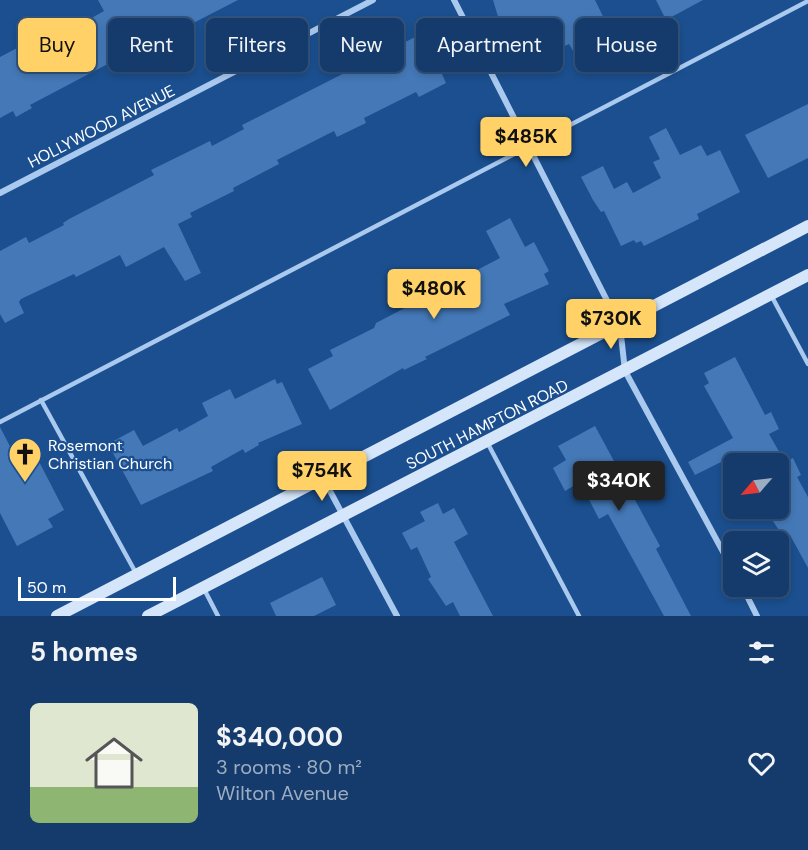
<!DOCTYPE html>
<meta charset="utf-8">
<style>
:root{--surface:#143b6b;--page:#214673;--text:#f1f3f6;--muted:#9dadc1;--line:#33557e;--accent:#ffd166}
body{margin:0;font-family:"DM Sans",sans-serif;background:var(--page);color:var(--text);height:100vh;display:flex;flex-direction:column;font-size:22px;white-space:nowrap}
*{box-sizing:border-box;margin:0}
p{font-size:20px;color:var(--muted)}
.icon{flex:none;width:33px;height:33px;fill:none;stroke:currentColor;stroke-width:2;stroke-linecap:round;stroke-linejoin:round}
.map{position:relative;height:616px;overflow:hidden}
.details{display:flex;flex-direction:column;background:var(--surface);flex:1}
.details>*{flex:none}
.guide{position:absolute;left:18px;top:18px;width:772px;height:54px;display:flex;gap:12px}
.needle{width:39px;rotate:242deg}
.buttons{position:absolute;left:723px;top:453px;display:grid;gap:12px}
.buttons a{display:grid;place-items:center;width:66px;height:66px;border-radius:9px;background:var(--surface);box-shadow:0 3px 9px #0003,0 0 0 2px var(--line);font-size:30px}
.scale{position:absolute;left:18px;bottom:15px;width:158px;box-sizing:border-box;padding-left:6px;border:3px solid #fff;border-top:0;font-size:16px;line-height:21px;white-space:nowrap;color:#fff;-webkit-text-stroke:4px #1b4f8f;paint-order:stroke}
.price{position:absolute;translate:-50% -51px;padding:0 14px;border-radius:6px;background:var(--accent);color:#111;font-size:20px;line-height:39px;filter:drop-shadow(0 2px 3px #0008)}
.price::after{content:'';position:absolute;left:50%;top:36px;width:18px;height:14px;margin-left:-9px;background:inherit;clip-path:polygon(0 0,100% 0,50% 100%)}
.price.active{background:#222;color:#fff}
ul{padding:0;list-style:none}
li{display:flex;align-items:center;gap:18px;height:150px;padding:0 30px}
li span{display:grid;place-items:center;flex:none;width:168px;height:120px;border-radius:9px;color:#555}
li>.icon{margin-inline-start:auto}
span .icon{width:72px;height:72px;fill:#fffc;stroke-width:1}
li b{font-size:26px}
h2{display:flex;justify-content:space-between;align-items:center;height:72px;padding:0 30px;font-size:26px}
.pill{padding:0 21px;border-radius:9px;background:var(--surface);box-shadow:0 3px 9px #0003,0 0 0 2px var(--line);font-size:21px;line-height:54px}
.pill.active{background:var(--accent);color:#111}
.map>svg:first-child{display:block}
.building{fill:#4478b7}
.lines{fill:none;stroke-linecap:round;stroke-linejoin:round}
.service{stroke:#a9c9ee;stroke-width:4.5}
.minor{stroke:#a9c9ee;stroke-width:6}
.secondary{stroke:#d6e6fa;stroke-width:12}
.labels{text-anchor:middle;stroke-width:4.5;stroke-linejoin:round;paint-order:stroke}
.street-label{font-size:16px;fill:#fff;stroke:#1b4f8f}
.poi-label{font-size:16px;fill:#fff;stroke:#1b4f8f;text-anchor:start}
</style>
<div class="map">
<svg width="808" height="616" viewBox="0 0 808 616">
<rect width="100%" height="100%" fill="#1b4f8f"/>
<g class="building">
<path d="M98 0H238L176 32 174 29 30 105 32 108 16 117 13 111 0 118V57L44 34 49 42 104 11Z"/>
<path d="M493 0H595L618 47 582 66 569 44 531 62 517 35 512 38 502 18 499 20Z"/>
<path d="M656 0H703L666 20Z"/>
<path d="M636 22 645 40 628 49 619 31Z"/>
<path d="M421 34 433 57 438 54 447 72 442 74 446 83 419 97 416 92 364 118 366 123 337 137 334 131 277 160 279 164 233 188 234 191 190 213 192 217 178 224 201 273 185 281 164 247 126 267 120 255 76 277 74 274 21 299 19 302 24 313 5 323 0 314V251L26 237 29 243 64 225 63 223 69 219 154 175 151 170 210 141 212 146 244 129 242 125Z"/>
<path d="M808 104V158L768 178 745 135Z"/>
<path d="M666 128 680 155 701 145 707 156 720 150 740 192 697 214 699 219 644 246 641 241 636 243 634 240 621 246 604 211 601 212 593 200 581 177 603 166 614 189 627 182 633 193 661 178 653 162 660 159 649 137Z"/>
<path d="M510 218 525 247 534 242 549 271 544 274 549 284 504 304 510 315 425 357 427 359 404 370 403 368 330 410 308 369 333 356 330 350 374 328 376 323 500 258 486 231Z"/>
<path d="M735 357 765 415 771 412 779 429 769 434 785 462 793 458 801 475 797 477 808 497V568L790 535 784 538 769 515 771 513 769 508H778V466L783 464H742L737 454 695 475 688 462 733 438 704 386 709 383 704 373Z"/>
<path d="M275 379 277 384 282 382 302 424 258 443 259 445 245 453 243 449 211 467 213 471 141 505 108 444 134 430 143 446 177 428 179 432 208 416 202 403 230 389 235 399Z"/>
<path d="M595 426 660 546 656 549 691 616H664L608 514 599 519 580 482 565 491 553 468 566 460 558 446Z"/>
<path d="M0 427 15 456 32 448 64 510 48 519 53 527 17 546 0 513Z"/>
<path d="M438 503 443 514 454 508 468 534 454 542 493 616H460L453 602 446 606 428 579 431 577 417 547 411 550 402 533 425 521 420 512Z"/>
<path d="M322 577 336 605 314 616H276L270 603Z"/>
</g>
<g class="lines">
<g class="service">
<path d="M771 295 808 364"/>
<path d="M41 400 137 575"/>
<path d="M0 422 808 1"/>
<path d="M487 442 579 616"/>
<path d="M204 589 218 616"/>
</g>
<g class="minor">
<path d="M454 0 620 326 625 371 734 572"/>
<path d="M0 193 373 0"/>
<path d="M323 478 397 616"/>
<path d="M742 586 757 616"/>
</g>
<g class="secondary">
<path d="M57 616 808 226"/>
<path d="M148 616 808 275"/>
</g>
</g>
<defs>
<symbol id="church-pin" viewBox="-11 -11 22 30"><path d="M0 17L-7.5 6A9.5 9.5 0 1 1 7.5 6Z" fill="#ffd166" stroke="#1b4f8f"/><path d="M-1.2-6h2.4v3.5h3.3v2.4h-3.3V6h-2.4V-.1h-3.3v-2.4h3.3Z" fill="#111"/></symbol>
</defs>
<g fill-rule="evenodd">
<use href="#church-pin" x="6" y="435" width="38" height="52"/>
</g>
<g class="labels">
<g class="street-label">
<text transform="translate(101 126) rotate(-27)" y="6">HOLLYWOOD AVENUE</text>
<text transform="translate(487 424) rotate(-27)" y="6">SOUTH HAMPTON ROAD</text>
</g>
<g class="poi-label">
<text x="48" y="451">Rosemont<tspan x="48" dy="18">Christian Church</tspan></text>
</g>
</g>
</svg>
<div class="buttons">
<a><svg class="needle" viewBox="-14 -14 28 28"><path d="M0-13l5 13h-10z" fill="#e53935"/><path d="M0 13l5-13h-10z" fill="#9dadc1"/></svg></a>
<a><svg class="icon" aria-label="layers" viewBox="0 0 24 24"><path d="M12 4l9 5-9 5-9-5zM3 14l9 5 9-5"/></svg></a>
</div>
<div class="scale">50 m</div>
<b class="price" style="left:526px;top:168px">$485K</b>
<b class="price" style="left:434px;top:320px">$480K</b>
<b class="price" style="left:611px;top:350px">$730K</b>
<b class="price" style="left:322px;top:502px">$754K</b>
<b class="price active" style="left:619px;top:512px">$340K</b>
<div class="guide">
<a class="pill active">Buy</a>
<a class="pill">Rent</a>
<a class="pill">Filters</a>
<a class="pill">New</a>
<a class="pill">Apartment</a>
<a class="pill">House</a>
</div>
</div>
<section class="details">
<h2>5 homes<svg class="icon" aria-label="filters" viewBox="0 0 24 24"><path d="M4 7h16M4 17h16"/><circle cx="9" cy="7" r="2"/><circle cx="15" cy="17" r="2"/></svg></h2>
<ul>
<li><span style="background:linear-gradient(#dfe7d0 70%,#8fb573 0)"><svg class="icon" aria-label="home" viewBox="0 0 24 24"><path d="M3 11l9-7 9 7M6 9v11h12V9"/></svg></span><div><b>$340,000</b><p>3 rooms · 80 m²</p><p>Wilton Avenue</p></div><svg class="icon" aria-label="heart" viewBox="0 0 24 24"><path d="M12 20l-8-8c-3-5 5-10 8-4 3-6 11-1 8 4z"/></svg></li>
</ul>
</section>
